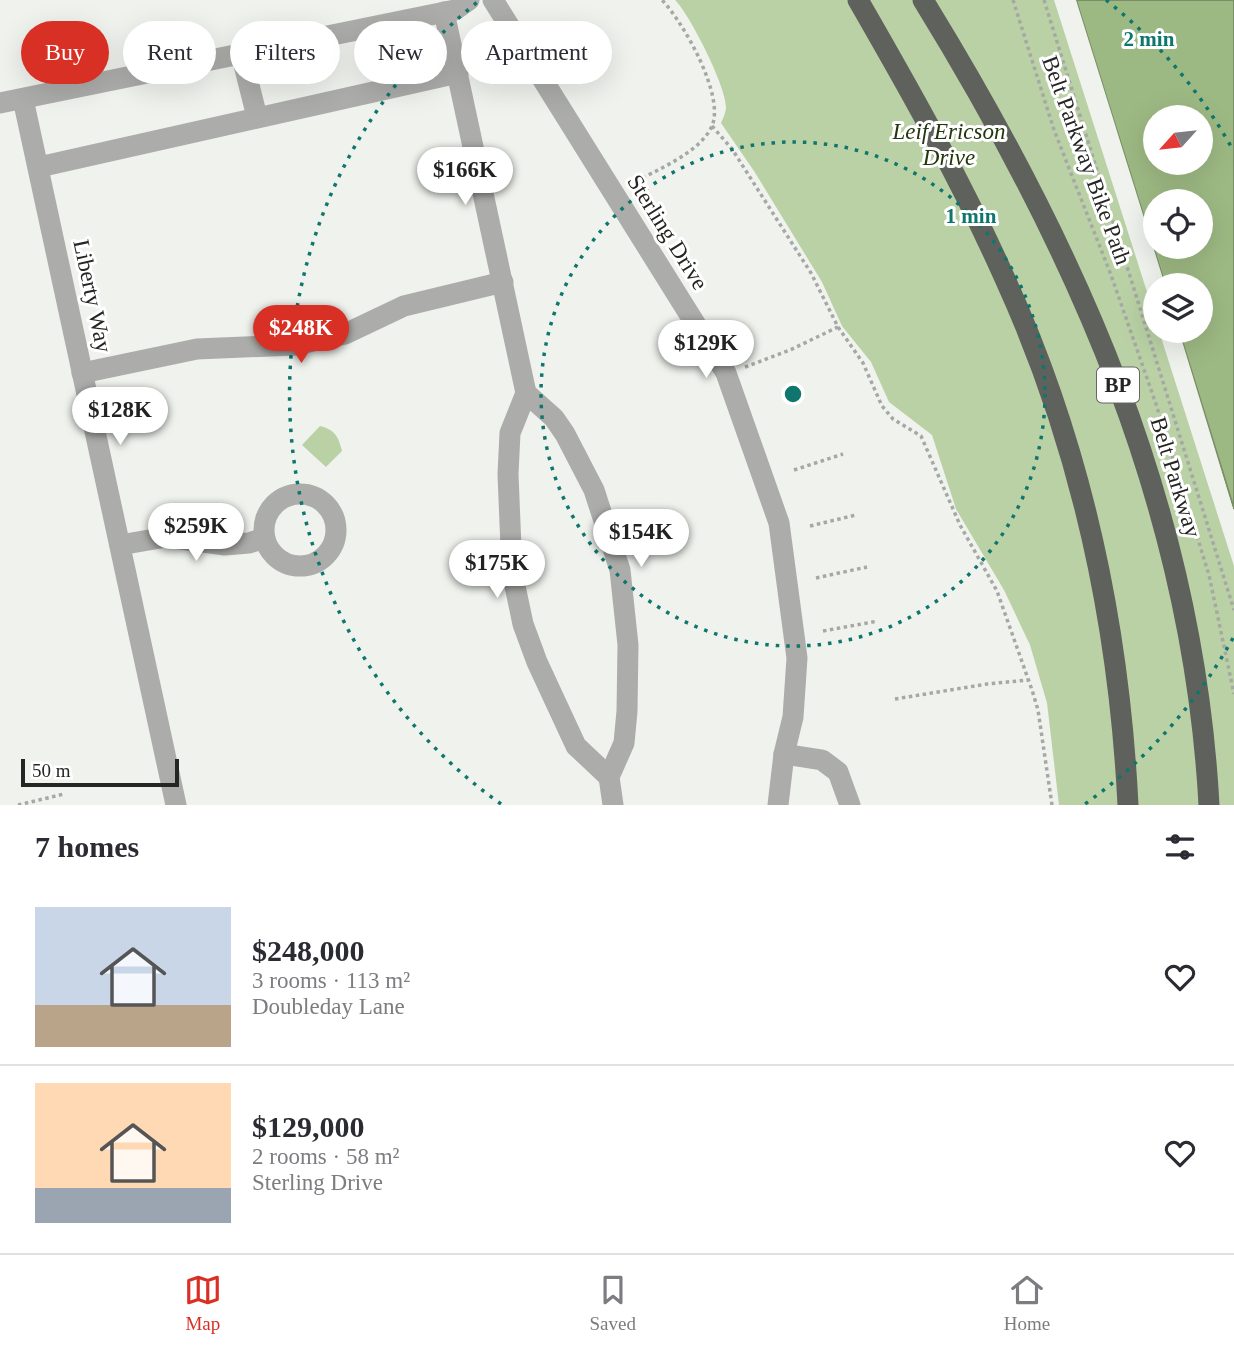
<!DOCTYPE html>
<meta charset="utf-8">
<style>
:root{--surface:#fff;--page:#f7f7f7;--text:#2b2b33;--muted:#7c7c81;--line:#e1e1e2;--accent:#d93025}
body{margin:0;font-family:Georgia,serif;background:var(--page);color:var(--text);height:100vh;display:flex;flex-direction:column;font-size:26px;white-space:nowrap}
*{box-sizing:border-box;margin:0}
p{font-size:23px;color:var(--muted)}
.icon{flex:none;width:38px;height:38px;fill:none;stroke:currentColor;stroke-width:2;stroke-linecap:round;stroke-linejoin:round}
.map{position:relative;height:805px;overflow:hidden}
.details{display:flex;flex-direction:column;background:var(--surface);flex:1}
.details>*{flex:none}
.banner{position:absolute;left:21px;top:21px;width:700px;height:63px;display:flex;gap:14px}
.needle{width:46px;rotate:243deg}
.buttons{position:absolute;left:1143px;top:105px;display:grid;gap:14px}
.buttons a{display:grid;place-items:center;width:70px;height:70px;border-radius:50%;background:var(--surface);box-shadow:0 7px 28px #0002;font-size:35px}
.scale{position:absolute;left:21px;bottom:18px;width:158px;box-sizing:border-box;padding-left:7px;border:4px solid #252624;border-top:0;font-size:19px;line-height:24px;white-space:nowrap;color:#252624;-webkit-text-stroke:5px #fff;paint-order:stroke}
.price{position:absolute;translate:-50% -60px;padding:0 16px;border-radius:24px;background:#fff;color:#222;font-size:23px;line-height:46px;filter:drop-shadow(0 2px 4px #0008)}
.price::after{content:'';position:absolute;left:50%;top:42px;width:21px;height:16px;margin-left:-10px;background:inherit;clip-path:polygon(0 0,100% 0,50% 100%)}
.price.current{background:var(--accent);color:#fff}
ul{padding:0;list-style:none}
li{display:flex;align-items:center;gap:21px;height:175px;padding:0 35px}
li+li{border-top:2px solid var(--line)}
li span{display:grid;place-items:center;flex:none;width:196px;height:140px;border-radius:0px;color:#555}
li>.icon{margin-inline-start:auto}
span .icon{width:84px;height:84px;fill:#fffc;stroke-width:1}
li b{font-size:30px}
h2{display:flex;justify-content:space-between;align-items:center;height:84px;padding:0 35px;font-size:30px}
.chip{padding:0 24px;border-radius:32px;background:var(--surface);box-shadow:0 7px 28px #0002;font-size:24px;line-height:63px}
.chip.current{background:var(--accent);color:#fff}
.tab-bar{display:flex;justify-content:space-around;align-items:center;height:98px;border-top:2px solid var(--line);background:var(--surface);font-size:19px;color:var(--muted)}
.tab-bar a{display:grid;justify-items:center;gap:4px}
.tab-bar .current{color:var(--accent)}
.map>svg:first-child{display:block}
.green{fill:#bad1a5}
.water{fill:#9db983;stroke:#798d66;stroke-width:2;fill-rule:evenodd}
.pier{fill:#eff2ed}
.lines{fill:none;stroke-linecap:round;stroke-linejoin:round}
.path{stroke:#a5a8a4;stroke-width:3.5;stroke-dasharray:3.5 3.5;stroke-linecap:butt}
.minor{stroke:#acadab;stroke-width:21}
.highway{stroke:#5f615d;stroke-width:21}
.ring{fill:none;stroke:#0f766e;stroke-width:3.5;stroke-dasharray:3.5 7}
.labels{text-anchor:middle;stroke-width:6;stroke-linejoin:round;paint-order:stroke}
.shield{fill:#fff;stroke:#666766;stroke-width:2}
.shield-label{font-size:21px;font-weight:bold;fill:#252624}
.park-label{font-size:23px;font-style:italic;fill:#23360e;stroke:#fff}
.street-label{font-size:23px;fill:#252624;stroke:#fff}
.centre{fill:#0f766e;stroke:#fff;stroke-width:3.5}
.ring-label{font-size:21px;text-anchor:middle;font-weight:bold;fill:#0f766e;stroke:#fff;stroke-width:6;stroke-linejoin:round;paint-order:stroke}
</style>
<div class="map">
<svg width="1234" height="805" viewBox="0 0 1234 805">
<rect width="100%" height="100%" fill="#eff2ed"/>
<g class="green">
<path d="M675 0H1054L1155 317V331H1159L1234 566V805H1059L1047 703 1030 645 1004 590 956 509 932 435 889 402 871 362 842 326 822 282 754 171 721 123C723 119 726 112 726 107 726 86 690 15 675 0Z"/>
<path d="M320 426C335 430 338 436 342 451L326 467 302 445Z"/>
</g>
<path class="water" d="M1076 0H1234V509L1179 331H1200V285H1165ZM1155 117H1200V163H1155ZM1155 201H1200V247H1155Z"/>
<g class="pier">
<path d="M1073 0H1076L1165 285H1161Z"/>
<path d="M1175 331H1179L1234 512 1231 510Z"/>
</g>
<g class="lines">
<g class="path">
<path d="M1013 0 1054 130 1111 275 1156 404 1209 575 1234 694"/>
<path d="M1044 0 1234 610"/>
<path d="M712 126 732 149 811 273 838 327 863 363 882 406 893 419 921 436 960 525 997 591 1032 690 1038 710 1052 805"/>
<path d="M630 184C655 171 700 153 712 126 725 95 683 22 662 0"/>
<path d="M745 367 790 350 838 327"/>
<path d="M794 470 843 454"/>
<path d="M810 526 856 515"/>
<path d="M816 578 867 567"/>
<path d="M823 631 878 621"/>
<path d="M895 699 987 684 1028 680"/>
<path d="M18 805 64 794"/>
</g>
<g class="minor">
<path d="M493 0 726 373 779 523 797 658 793 717 784 754 778 805"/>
<path d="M444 12 526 393 510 433 508 474 512 572 523 624 537 662 576 746 609 777"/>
<path d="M241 53 257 117"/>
<path d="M23 99 176 805"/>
<path d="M0 103 455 10 469 0"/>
<path d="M39 167 458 73"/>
<path d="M82 373 197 349 295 345 345 334 404 306 503 282"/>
<path d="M526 393 554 418 565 434 594 490 620 570 628 645 627 711 624 743 609 777 613 805"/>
<circle cx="300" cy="530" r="36"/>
<path d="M120 545 166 537 225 545 249 543 264 538"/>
<path d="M784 754 822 760 838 772 850 805"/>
</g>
<g class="highway">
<path d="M858 0C911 92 963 184 1006 281 1081 446 1119 625 1128 805"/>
<path d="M923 0C1077 250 1193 508 1209 805"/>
</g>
</g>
<g class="ring">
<circle cx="793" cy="394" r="252"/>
<path d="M1233 638A503 503 0 0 1 1085 804M501 804A503 503 0 0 1 480 0M1106 0A503 503 0 0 1 1233 150"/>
</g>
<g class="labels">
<rect class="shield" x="1097" y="367.5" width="42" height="35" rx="5"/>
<g class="shield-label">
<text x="1118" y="392">BP</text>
</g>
<g class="park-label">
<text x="949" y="139">Leif Ericson<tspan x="949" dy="26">Drive</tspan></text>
</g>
<g class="street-label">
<text transform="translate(1087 160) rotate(70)" y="8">Belt Parkway Bike Path</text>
<text transform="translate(668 232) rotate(58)" y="8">Sterling Drive</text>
<text transform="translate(93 296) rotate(78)" y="8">Liberty Way</text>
<text transform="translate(1176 477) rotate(73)" y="8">Belt Parkway</text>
</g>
</g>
<circle cx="793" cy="394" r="10" class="centre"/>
<g class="ring-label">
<text x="1149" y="46">2 min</text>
<text x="971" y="223">1 min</text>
</g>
</svg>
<div class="buttons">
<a><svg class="needle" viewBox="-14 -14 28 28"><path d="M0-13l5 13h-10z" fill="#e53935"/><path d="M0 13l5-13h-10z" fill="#7c7c81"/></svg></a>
<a><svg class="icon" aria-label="locate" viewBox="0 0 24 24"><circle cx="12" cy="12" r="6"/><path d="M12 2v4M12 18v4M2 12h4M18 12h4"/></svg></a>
<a><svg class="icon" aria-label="layers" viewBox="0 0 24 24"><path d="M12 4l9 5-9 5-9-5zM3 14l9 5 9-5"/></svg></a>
</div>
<div class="scale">50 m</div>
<b class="price" style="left:465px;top:207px">$166K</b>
<b class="price current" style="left:301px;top:365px">$248K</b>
<b class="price" style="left:706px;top:380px">$129K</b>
<b class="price" style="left:120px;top:447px">$128K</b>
<b class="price" style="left:196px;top:563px">$259K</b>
<b class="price" style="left:641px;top:569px">$154K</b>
<b class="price" style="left:497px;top:600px">$175K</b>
<div class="banner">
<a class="chip current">Buy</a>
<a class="chip">Rent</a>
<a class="chip">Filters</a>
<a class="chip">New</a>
<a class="chip">Apartment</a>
</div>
</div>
<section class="details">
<h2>7 homes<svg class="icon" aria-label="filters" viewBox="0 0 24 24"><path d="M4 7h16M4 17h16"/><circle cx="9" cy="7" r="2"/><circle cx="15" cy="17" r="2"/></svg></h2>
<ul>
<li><span style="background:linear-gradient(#c9d6e8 70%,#b9a48a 0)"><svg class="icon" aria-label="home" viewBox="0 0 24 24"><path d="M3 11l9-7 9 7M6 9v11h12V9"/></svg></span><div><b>$248,000</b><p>3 rooms · 113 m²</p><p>Doubleday Lane</p></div><svg class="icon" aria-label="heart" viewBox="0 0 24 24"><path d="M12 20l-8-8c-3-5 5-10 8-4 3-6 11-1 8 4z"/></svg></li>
<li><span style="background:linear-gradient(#ffd9b3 75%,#9aa5b1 0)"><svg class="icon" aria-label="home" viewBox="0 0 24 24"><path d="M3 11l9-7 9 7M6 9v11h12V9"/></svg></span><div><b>$129,000</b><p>2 rooms · 58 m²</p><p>Sterling Drive</p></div><svg class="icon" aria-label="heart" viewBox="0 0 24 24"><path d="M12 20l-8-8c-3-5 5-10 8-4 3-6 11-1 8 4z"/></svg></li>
</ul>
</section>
<nav class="tab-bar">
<a class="current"><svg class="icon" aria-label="map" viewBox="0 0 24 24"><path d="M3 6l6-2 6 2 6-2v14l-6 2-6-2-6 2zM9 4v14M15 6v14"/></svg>Map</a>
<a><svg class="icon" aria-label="saved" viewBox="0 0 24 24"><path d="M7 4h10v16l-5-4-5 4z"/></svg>Saved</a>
<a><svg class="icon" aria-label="home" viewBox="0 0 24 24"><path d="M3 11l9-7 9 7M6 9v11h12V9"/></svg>Home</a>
</nav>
